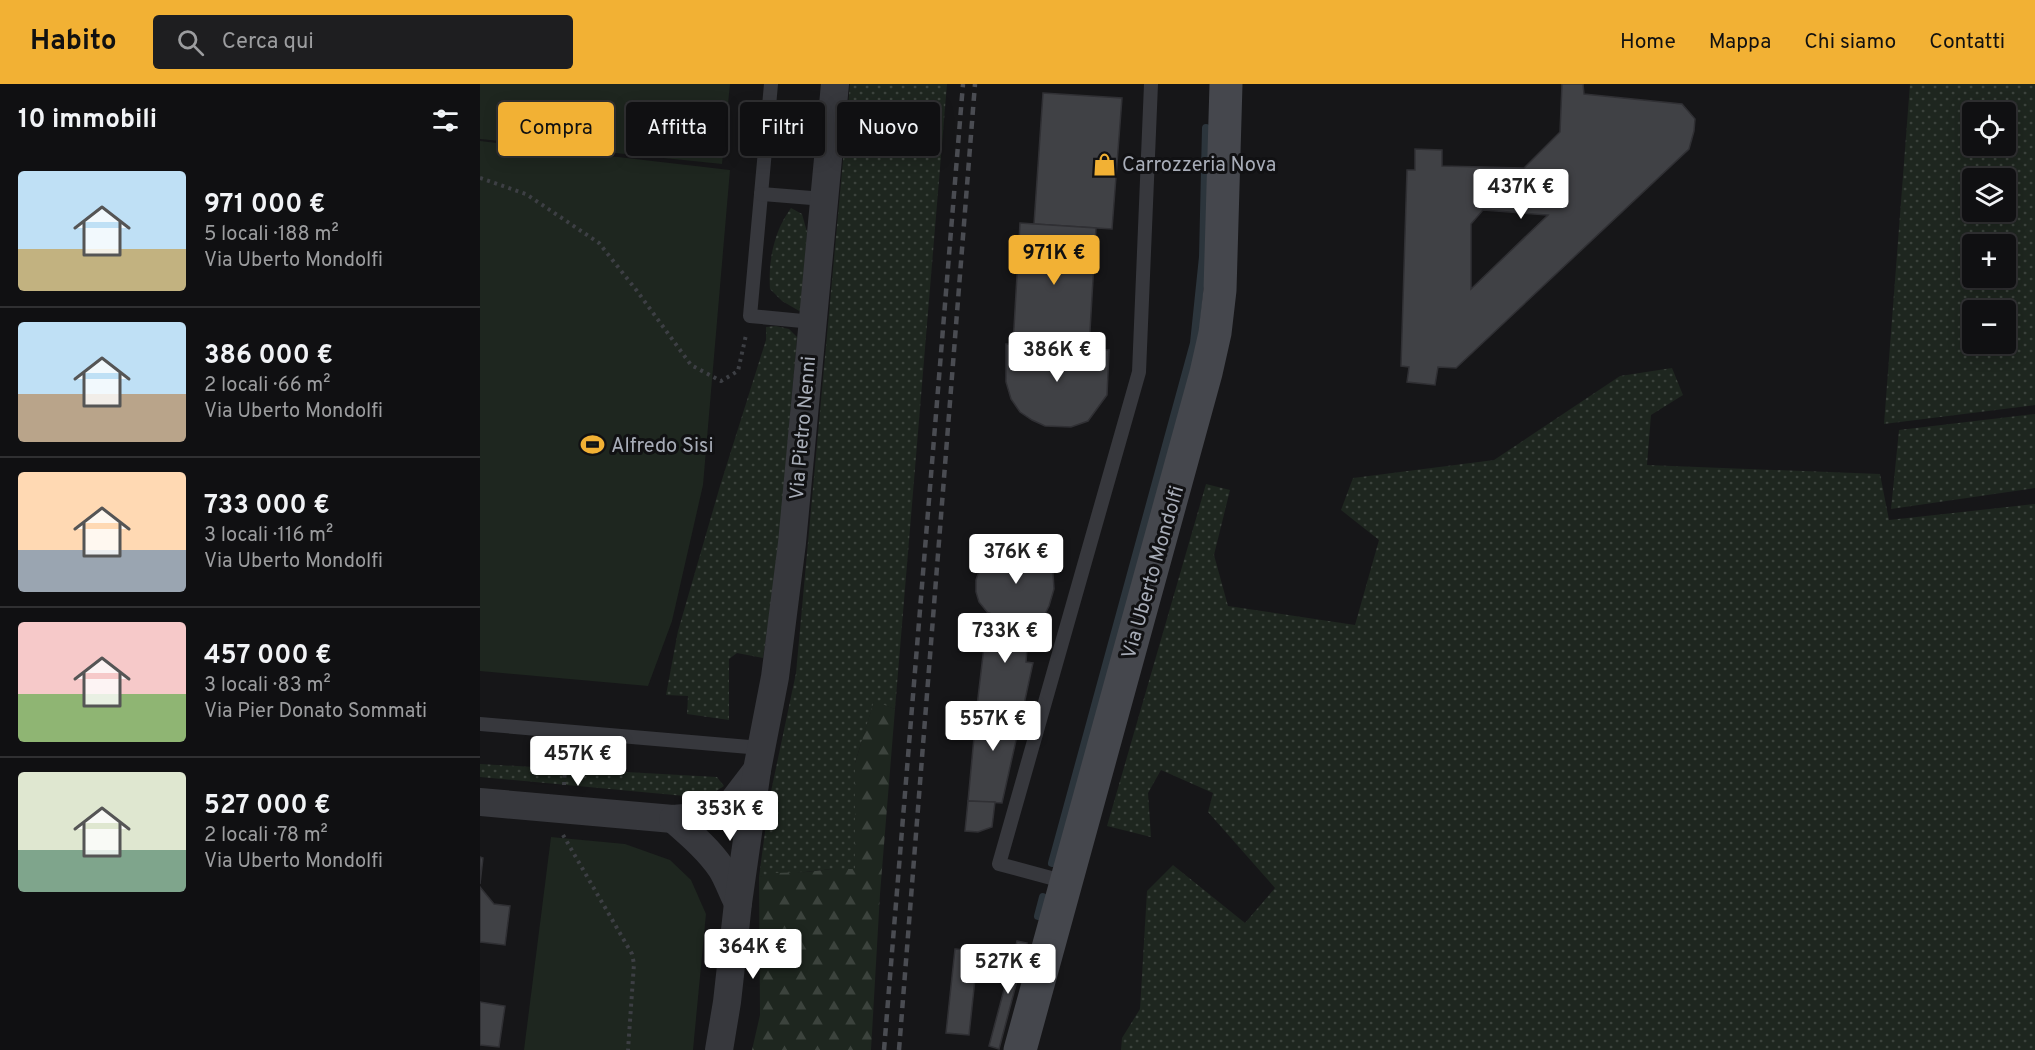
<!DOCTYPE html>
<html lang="it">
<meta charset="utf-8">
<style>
:root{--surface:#101012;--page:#1e1e20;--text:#f1f3f6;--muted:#9c9d9f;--line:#303032;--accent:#f2b134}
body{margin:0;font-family:Overpass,sans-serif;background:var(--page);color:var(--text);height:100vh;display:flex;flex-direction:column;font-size:22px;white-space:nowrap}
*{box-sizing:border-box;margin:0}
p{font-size:20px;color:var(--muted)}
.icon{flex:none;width:33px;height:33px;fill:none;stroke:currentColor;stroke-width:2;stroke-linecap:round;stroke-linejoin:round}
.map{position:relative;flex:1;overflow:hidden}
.details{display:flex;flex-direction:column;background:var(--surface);width:480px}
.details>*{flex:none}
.banner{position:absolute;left:18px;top:18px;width:570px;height:54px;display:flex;gap:12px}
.tools{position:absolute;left:1482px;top:18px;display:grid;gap:12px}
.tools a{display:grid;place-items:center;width:54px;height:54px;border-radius:6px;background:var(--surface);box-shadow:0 3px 15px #0003,0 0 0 2px var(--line);font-size:30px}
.price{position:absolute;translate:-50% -51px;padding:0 14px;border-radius:6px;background:#fff;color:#222;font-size:20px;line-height:39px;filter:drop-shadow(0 2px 3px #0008)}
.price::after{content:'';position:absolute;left:50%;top:36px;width:18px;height:14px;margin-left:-9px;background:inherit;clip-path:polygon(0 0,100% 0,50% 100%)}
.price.active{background:var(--accent);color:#111}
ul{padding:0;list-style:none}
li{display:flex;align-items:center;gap:18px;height:150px;padding:0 18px}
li+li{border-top:2px solid var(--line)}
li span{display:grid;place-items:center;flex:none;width:168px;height:120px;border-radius:6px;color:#555}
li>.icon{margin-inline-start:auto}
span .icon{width:72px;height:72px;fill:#fffc;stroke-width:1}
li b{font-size:26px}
h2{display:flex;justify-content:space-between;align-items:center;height:72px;padding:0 18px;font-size:26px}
.tag{padding:0 21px;border-radius:6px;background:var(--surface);box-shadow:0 3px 15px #0003,0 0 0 2px var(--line);font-size:21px;line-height:54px}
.tag.active{background:var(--accent);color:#111}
header{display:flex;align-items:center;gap:36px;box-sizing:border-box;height:84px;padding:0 30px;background:var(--accent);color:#111}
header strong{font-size:28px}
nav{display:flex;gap:33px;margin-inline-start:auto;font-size:21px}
.search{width:420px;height:54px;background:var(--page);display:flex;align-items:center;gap:15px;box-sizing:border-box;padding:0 21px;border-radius:6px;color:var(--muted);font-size:22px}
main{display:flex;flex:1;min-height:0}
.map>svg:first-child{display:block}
.grass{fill:url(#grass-dots);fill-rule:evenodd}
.forest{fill:url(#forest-firs)}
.park{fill:#1e261f}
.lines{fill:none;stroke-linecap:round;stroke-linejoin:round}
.stream{stroke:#2c353c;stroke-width:8}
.building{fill:#404145;stroke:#303034;stroke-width:1.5;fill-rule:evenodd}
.path{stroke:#3d3f44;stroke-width:4;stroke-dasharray:3 4.5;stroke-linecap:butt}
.lane{stroke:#37383d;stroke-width:14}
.street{stroke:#37383d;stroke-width:28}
.secondary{stroke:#45474d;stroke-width:33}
.rail{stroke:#4a4c52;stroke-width:4.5;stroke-dasharray:8 6;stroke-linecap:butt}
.labels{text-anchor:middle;stroke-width:6;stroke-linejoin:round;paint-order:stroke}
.poi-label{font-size:20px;fill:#a8adb8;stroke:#111113;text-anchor:start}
.street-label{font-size:20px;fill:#a8adb8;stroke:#111113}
</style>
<header>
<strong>Habito</strong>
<div class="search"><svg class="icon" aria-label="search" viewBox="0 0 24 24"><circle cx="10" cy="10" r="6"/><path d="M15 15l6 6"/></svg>Cerca qui</div>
<nav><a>Home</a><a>Mappa</a><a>Chi siamo</a><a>Contatti</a></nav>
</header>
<main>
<section class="details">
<h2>10 immobili<svg class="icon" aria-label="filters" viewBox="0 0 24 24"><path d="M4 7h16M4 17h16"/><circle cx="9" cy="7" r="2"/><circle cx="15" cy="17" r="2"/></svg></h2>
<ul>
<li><span style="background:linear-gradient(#bfe0f5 65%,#c2b280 0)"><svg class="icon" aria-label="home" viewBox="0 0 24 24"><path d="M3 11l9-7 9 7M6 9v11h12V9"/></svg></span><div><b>971 000 €</b><p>5 locali · 188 m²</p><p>Via Uberto Mondolfi</p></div></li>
<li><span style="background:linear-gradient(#bfe0f5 60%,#b9a48a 0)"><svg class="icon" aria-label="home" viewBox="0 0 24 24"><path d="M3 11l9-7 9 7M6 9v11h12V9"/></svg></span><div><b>386 000 €</b><p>2 locali · 66 m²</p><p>Via Uberto Mondolfi</p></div></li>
<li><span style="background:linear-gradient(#ffd9b3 65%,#9aa5b1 0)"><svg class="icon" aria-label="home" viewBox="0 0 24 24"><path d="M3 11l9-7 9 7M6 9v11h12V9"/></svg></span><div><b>733 000 €</b><p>3 locali · 116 m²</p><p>Via Uberto Mondolfi</p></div></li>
<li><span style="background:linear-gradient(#f6c9c9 60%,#8fb573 0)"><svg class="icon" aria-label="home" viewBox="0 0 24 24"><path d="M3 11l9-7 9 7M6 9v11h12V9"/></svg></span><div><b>457 000 €</b><p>3 locali · 83 m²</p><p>Via Pier Donato Sommati</p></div></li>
<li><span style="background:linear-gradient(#dfe7d0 65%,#7fa58c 0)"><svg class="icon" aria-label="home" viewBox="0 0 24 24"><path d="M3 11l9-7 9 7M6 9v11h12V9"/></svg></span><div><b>527 000 €</b><p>2 locali · 78 m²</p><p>Via Uberto Mondolfi</p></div></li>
</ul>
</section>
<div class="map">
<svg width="1555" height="966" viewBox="0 0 1555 966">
<defs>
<pattern id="grass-dots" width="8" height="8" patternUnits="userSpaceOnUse" patternTransform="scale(1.5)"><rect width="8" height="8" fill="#1e261f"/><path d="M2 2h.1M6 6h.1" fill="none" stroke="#3c433d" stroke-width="1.8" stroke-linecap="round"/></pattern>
<pattern id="forest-firs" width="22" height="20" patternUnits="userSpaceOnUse" patternTransform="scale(1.5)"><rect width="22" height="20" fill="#1e261f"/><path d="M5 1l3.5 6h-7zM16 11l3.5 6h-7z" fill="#3c433d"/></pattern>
</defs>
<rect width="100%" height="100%" fill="#161618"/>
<g class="grass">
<path d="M370 0H467L415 625 394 618 375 679V786L352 785 279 793 289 717 316 589Z"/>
<path d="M1430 0H1555V321L1404 340ZM1492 28H1526V62H1492ZM1492 94H1526V128H1492ZM1526 160V194H1492V160ZM1526 226V260H1492V226Z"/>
<path d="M311 124 322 130 327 148 321 228 302 217 290 205C288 177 294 147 311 124Z"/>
<path d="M296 242 309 245 317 253 297 481 283 574 257 569 249 575V636L207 630 208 612 186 611 198 547 240 402 286 256V243Z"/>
<path d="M1192 284 1203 311 1171 331 1167 381 1400 390 1409 436 1555 420V966H641L642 954 660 925 667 807 693 781 765 839 795 804 728 728 733 709 681 686 668 709 671 753 627 742 726 400 750 406 734 471 748 522 875 541 899 456 861 426 873 394 1014 376 1140 292Z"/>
<path d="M1555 330V404L1411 425 1419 346Z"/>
<path d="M0 680 237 693 244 702 226 714 0 693Z"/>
</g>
<path class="forest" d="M394 617 415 625 400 810 391 966H272L280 931 279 793 295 789 327 788 352 785H375V679Z"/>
<g class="park">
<path d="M0 0H250L242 80 0 55Z"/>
<path d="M0 57 250 86 223 401 192 537 168 602 0 587Z"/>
<path d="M71 753 145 760 190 776 211 796 226 830 213 966H44Z"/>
</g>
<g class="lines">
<g class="stream">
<path d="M572 779 714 259 723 173 726 44"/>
<path d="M558 832 563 813"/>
</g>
</g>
<g class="building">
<path d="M1082 0H1103L1104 10 1202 20 1215 35 1214 47 1209 65 976 284 958 283 955 301 927 298 929 283 921 282 927 86H935V65L962 66V82L1044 84 1080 48ZM1003 126 1068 131 991 205V140Z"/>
<path d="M563 9 642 14 632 145 554 140Z"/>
<path d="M540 139 616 144 609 264 533 261Z"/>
<path d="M526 260 629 266 627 311 608 337 591 343 565 342 552 336 540 328 531 315 526 298Z"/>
<path d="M536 464 551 466 563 473 570 482 573 489 574 505 569 522 565 530 557 536 549 539 508 529 499 518 496 508V496L500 484 507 475 523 465Z"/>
<path d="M508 529 549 539 546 578 553 579 543 625 497 622Z"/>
<path d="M497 622 543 625 522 719 488 717Z"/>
<path d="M488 717 515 718 512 743 498 748 485 747Z"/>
<path d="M0 773 3 774 0 800Z"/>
<path d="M0 803 14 820 30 822 25 861 0 858Z"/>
<path d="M537 857 547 859 519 965 509 962Z"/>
<path d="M475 865 498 867 489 951 466 949Z"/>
<path d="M0 918 25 922 19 963 0 961Z"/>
</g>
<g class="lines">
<g class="path">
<path d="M0 94 46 110 119 159 157 207 211 281 241 297 258 287 266 251"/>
<path d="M84 701 86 667"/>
<path d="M83 751 152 870 154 880 148 966"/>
</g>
<g class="lane">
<path d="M291 0 270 232 333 238"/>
<path d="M281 110 344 115"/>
<path d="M0 640 281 664"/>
<path d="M586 798 519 780 659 288 671 0"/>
</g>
<g class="street">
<path d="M0 718 193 735 228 732 240 728 251 720 277 686"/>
<path d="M193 735C210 750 228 765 241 784 248 795 252 808 258 819"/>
<path d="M239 966 247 918 258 819 277 686 295 593 312 459 355 0"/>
</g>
<path class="secondary" d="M540 966 726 289 735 249 740 206 746 0"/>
<g class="rail">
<path d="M404 966 483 0"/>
<path d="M419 966 495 0"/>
</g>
</g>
<defs>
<symbol id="shop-bare" viewBox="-9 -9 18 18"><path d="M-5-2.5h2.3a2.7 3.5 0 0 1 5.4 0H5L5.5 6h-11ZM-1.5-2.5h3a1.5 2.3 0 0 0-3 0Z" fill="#f2b134" stroke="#111113" stroke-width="2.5" paint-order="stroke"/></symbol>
<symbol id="stadium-bare" viewBox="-9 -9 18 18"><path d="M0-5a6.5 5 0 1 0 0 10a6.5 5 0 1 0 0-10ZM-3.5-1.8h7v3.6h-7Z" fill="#f2b134" stroke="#111113" stroke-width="2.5" paint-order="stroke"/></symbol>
</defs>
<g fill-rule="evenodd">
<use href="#shop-bare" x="608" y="64" width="33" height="33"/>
<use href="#stadium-bare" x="96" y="344" width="33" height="33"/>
</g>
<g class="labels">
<g class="poi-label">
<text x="642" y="87">Carrozzeria Nova</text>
<text x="131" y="368">Alfredo Sisi</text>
</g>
<g class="street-label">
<text transform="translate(322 344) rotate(-85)" y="7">Via Pietro Nenni</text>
<text transform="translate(672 488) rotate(-74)" y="7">Via Uberto Mondolfi</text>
</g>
</g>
</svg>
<div class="tools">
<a><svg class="icon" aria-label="locate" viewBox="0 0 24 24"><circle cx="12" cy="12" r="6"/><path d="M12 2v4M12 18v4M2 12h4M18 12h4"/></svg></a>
<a><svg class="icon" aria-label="layers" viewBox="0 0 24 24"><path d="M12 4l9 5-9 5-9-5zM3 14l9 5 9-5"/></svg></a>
<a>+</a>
<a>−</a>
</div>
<b class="price" style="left:1041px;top:136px">437K €</b>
<b class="price active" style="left:574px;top:202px">971K €</b>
<b class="price" style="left:577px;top:299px">386K €</b>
<b class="price" style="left:536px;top:501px">376K €</b>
<b class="price" style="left:525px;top:580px">733K €</b>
<b class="price" style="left:513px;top:668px">557K €</b>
<b class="price" style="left:98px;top:703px">457K €</b>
<b class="price" style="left:250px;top:758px">353K €</b>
<b class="price" style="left:273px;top:896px">364K €</b>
<b class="price" style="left:528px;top:911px">527K €</b>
<div class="banner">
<a class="tag active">Compra</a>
<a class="tag">Affitta</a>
<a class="tag">Filtri</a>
<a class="tag">Nuovo</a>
</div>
</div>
</main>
